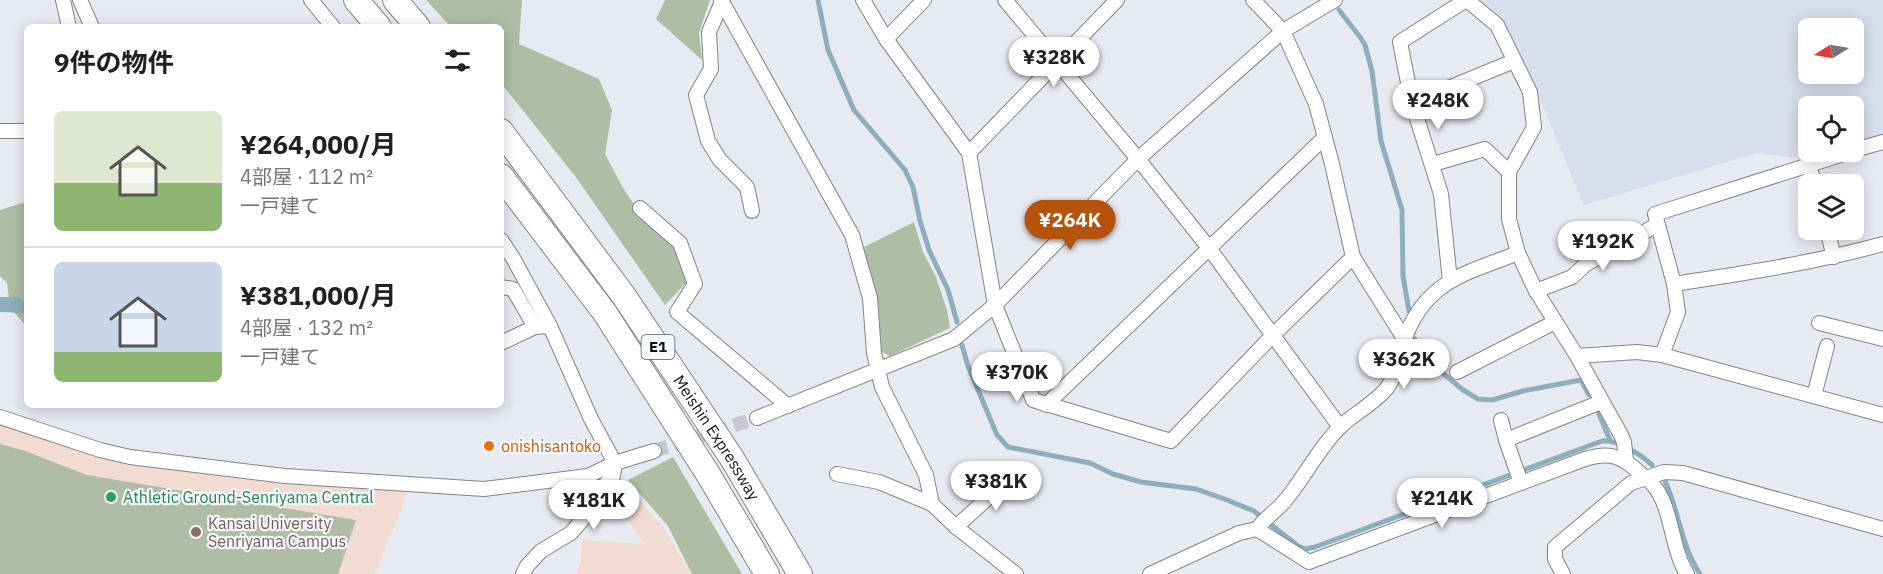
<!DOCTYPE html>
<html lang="ja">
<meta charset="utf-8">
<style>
:root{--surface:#fff;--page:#f6f6f6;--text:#202124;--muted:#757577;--line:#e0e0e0;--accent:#b45309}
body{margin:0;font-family:"IBM Plex Sans","Noto Sans JP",sans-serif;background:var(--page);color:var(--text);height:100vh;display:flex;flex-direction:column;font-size:22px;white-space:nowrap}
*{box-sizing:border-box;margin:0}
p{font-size:20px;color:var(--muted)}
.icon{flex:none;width:33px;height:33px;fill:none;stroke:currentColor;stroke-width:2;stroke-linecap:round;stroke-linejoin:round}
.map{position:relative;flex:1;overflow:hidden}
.sheet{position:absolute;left:24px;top:24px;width:480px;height:384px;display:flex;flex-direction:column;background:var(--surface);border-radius:9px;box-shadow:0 3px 15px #0003}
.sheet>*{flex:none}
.needle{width:39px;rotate:259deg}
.controls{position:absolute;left:1798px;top:18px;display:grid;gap:12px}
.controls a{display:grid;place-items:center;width:66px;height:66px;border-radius:9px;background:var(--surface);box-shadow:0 3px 15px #0003;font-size:30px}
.price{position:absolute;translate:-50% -51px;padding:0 14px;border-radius:21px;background:#fff;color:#222;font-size:20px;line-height:39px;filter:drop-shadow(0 2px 3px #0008)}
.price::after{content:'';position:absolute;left:50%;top:36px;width:18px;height:14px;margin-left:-9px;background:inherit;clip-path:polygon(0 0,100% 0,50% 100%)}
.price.selected{background:var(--accent);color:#fff}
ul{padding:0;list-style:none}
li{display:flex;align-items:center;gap:18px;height:150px;padding:0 30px}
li+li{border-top:2px solid var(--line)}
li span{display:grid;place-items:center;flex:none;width:168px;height:120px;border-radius:9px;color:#555}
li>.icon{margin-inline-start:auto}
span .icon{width:72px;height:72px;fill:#fffc;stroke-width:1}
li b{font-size:26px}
h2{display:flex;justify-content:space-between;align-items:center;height:72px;padding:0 30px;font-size:26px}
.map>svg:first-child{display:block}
.built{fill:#d9deec;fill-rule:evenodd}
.education{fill:#f2dbd0}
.green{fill:#afbda5}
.water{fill:#8eaebd}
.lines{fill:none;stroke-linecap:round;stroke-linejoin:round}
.stream{stroke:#8eaebd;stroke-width:5}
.street-tunnel{stroke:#c8c9d0;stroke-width:14;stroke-dasharray:14 7;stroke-linecap:butt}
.street-casing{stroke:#808389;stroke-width:16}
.highway-casing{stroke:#808389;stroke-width:26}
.street{stroke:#fff;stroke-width:14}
.highway{stroke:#fff;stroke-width:24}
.food-dot{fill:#e8710a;stroke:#f5f7fe;stroke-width:2}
.leisure-dot{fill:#2e9e5b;stroke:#f5f7fe;stroke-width:2}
.education-dot{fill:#8d6e63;stroke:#f5f7fe;stroke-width:2}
.labels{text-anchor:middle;stroke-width:4.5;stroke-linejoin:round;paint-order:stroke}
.shield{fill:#f5f7fe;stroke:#55565a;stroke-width:1.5}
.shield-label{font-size:15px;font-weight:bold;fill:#111114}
.street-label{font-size:16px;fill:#111114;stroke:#f5f7fe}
.food-label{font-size:16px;fill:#c56008;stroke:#f5f7fe;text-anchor:start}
.leisure-label{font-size:16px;fill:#27864d;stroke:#f5f7fe;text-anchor:start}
.education-label{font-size:16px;fill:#785e54;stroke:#f5f7fe;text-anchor:start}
</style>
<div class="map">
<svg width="1883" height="574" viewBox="0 0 1883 574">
<rect width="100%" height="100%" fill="#e8eaf1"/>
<path class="built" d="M1479 0H1883V136L1854 145V106H1809V152H1831L1807 159 1757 153 1584 205 1536 90 1500 18ZM1809 28H1854V74H1809Z"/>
<g class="education">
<path d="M0 425 74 448 101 459 281 483 409 490 375 574H0Z"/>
<path d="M622 480 664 529 691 574H576L581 561 582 540 644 544 630 522 605 498Z"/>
</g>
<g class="green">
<path d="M426 0H522L519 44 599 79 612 110 605 154 623 188 642 216 676 250 687 282 665 305 575 176 501 83V27H451Z"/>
<path d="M665 0H710L699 33 702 60 656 19Z"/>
<path d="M27 194V327L10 308 7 283 0 276V210L25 202Z"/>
<path d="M914 222 923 252 936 277 947 310 950 328 890 356 880 351 878 313 864 247Z"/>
<path d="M0 444 25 451 87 475 356 520 338 574H0Z"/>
<path d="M673 457 742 574H692L668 526 628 480Z"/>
</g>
<path class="water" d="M0 297H18L25 301V313L0 312Z"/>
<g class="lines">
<g class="stream">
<path d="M818 0 828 50 854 110 905 170 913 187 920 221 929 250 948 290 957 322"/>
<path d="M1339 10 1360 37 1365 45 1372 71 1381 141 1402 210 1403 276 1409 311"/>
<path d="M1415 339 1421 352 1432 364 1463 390 1478 399 1492 400 1523 391 1581 380 1589 395"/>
<path d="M962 345 968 366 997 435 1008 447 1090 463 1113 474 1141 482 1196 489 1227 500 1254 511 1298 546 1305 549 1315 547 1602 441C1616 439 1642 455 1652 465"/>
<path d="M1599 414 1610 440"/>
<path d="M1665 481C1679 511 1681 546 1700 574"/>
</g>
<path class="street-tunnel" d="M654 451 757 418"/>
<defs>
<g id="street">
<path d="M63 0 69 27"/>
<path d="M80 0 92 27"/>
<path d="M311 0 333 27"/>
<path d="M721 0 852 235 870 298 874 353 882 387 926 475 932 504 956 527 1016 574"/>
<path d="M863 0 886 39 969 153 995 305 1033 400 1171 441 1273 335 1353 257"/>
<path d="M1005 0 1138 159 1209 248 1340 427"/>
<path d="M1253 0 1283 31 1316 104 1332 164 1353 257 1405 340"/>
<path d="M1467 0 1497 25 1530 92 1534 127 1509 172V219L1518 253 1536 291 1577 356 1621 435 1624 442 1626 461"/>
<path d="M722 2 709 32 711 69 696 95 708 141 720 160 747 187 752 211"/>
<path d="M886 39 924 0"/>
<path d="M1412 103 1514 61"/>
<path d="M0 131H27"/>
<path d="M1854 150 1883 142"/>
<path d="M969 153 1117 0"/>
<path d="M1433 164 1485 149 1509 172"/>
<path d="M1809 164 1814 184"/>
<path d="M640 208 680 243 695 284 677 312 788 406"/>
<path d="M1827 230 1834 257"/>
<path d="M501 240 513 258 550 326 591 419 615 463 613 476 598 493 583 519 571 533 541 551 527 566 523 574"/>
<path d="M1450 281 1441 194 1412 103 1400 42 1466 0"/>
<path d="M1674 284C1744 273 1814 263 1883 244"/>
<path d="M501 287 513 289 535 327 550 326"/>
<path d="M1536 291 1572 277 1586 264 1657 225"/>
<path d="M1819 323 1883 339"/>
<path d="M501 343 535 327"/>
<path d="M1662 355 1678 312 1674 284 1655 214 1850 152"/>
<path d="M1577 356 1637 352 1662 355 1883 415"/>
<path d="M1457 372 1555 322"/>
<path d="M1814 396 1827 346"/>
<path d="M1046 405 1325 137"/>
<path d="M0 417 100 450 130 457 285 476 484 489 588 476 615 463 654 451"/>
<path d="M757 418 954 339 995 305 1138 159 1283 31 1335 0"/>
<path d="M1501 420 1506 440 1521 483"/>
<path d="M1506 440 1601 402"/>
<path d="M837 474 879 482 932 504"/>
<path d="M956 527 1014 474"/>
<path d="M1257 529C1264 519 1275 512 1283 503 1304 479 1318 448 1341 426 1354 414 1376 402 1387 388 1401 368 1399 354 1407 333 1428 280 1470 272 1518 253"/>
<path d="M1150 574 1239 533 1257 529 1309 562 1585 459C1605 453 1617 454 1633 467 1640 473 1648 479 1654 486 1672 507 1671 549 1687 574"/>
<path d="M1563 574 1555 559V547L1631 483 1664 472 1683 473 1883 529"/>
</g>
<g id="highway">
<path d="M356 0 379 27"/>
<path d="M395 0 418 27"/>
<path id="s1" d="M501 131 624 296 733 460 800 574"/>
<path d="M501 176 605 313 708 474 767 574"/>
</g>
</defs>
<use href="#street" class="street-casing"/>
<use href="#highway" class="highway-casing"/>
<use href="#street" class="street"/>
<use href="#highway" class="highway"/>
</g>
<circle class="food-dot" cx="489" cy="446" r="6"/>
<circle class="leisure-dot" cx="111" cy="497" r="6"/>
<circle class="education-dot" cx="196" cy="532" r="6"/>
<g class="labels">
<rect class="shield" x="641.5" y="335" width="33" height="24" rx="4.5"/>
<g class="shield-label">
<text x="658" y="352">E1</text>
</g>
<g class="street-label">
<text dy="6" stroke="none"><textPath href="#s1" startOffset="375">Meishin Expressway</textPath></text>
</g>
<g class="food-label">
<text x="501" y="452">onishisantoko</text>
</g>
<g class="leisure-label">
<text x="123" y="503">Athletic Ground-Senriyama Central</text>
</g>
<g class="education-label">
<text x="208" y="529">Kansai University<tspan x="208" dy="18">Senriyama Campus</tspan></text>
</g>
</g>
</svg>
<div class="controls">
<a><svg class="needle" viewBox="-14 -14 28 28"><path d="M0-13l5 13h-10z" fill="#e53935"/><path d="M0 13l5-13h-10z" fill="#757577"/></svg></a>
<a><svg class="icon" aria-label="locate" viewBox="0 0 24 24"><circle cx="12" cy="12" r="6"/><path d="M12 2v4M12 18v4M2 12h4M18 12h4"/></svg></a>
<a><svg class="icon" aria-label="layers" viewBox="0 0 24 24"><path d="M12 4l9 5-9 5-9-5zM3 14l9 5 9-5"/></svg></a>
</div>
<b class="price" style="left:1054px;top:88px">¥328K</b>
<b class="price" style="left:1438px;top:131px">¥248K</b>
<b class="price selected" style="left:1070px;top:251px">¥264K</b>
<b class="price" style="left:1603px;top:272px">¥192K</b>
<b class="price" style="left:1404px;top:390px">¥362K</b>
<b class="price" style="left:1017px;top:403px">¥370K</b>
<b class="price" style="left:996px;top:512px">¥381K</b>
<b class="price" style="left:1442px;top:529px">¥214K</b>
<b class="price" style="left:594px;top:531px">¥181K</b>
<section class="sheet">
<h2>9件の物件<svg class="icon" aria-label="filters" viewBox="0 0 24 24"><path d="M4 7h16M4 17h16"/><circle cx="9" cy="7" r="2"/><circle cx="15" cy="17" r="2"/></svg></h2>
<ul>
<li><span style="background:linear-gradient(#dfe7d0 60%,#8fb573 0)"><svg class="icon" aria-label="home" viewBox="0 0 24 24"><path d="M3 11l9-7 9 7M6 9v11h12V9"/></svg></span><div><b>¥264,000/月</b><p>4部屋 · 112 m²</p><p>一戸建て</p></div></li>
<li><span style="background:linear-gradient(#c9d6e8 75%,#8fb573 0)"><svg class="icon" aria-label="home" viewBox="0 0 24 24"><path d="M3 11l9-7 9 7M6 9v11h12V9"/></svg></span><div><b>¥381,000/月</b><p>4部屋 · 132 m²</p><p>一戸建て</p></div></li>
</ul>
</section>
</div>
